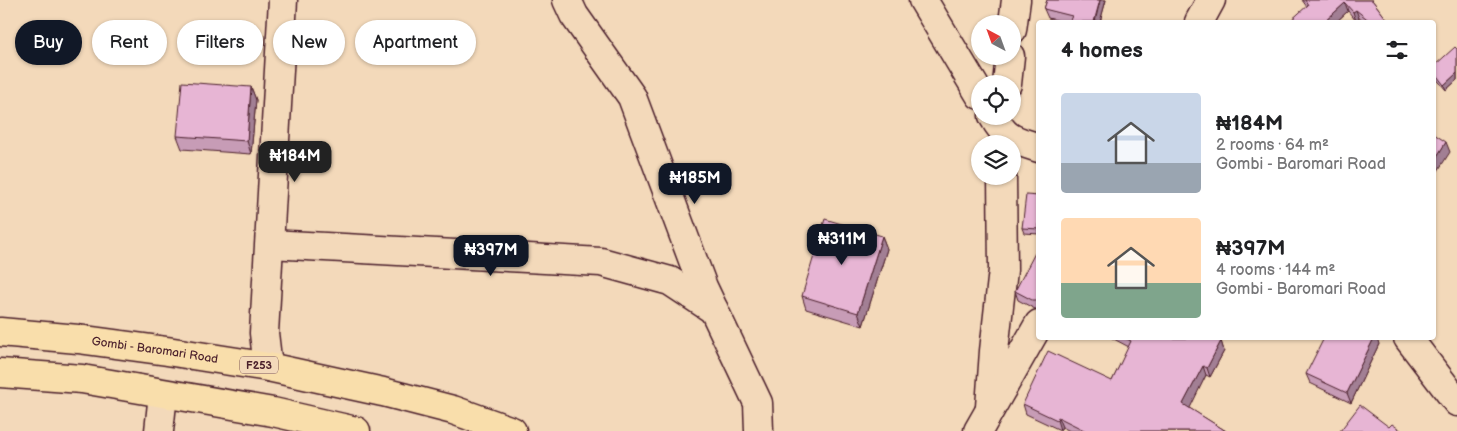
<!DOCTYPE html>
<meta charset="utf-8">
<style>
:root{--surface:#fff;--page:#f2f2f2;--text:#202124;--muted:#757577;--accent:#111827}
body{margin:0;font-family:"Balsamiq Sans",sans-serif;background:var(--page);color:var(--text);height:100vh;display:flex;flex-direction:column;font-size:19px;white-space:nowrap}
*{box-sizing:border-box;margin:0}
p{font-size:16px;color:var(--muted)}
.icon{flex:none;width:28px;height:28px;fill:none;stroke:currentColor;stroke-width:2;stroke-linecap:round;stroke-linejoin:round}
.map{position:relative;flex:1;overflow:hidden}
.details{position:absolute;left:1036px;top:20px;width:400px;height:320px;display:flex;flex-direction:column;background:var(--surface);border-radius:5px;box-shadow:0 1px 4px #0004}
.details>*{flex:none}
.top-card{position:absolute;left:15px;top:20px;width:475px;height:45px;display:flex;gap:10px}
.needle{width:32px;rotate:319deg}
.buttons{position:absolute;left:971px;top:15px;display:grid;gap:10px}
.buttons a{display:grid;place-items:center;width:50px;height:50px;border-radius:50%;background:var(--surface);box-shadow:0 1px 4px #0004;font-size:25px}
.price{position:absolute;translate:-50% -42px;padding:0 11px;border-radius:10px;background:var(--accent);color:#fff;font-size:16px;line-height:32px;filter:drop-shadow(0 1px 2px #0008)}
.price::after{content:'';position:absolute;left:50%;top:30px;width:15px;height:11px;margin-left:-8px;background:inherit;clip-path:polygon(0 0,100% 0,50% 100%)}
.price.active{background:#222;color:#fff}
ul{padding:0;list-style:none}
li{display:flex;align-items:center;gap:15px;height:125px;padding:0 25px}
li span{display:grid;place-items:center;flex:none;width:140px;height:100px;border-radius:5px;color:#555}
li>.icon{margin-inline-start:auto}
span .icon{width:60px;height:60px;fill:#fffc;stroke-width:1}
li b{font-size:21px}
h2{display:flex;justify-content:space-between;align-items:center;height:60px;padding:0 25px;font-size:21px}
.pill{padding:0 18px;border-radius:22px;background:var(--surface);box-shadow:0 1px 4px #0004;font-size:18px;line-height:45px}
.pill.active{background:var(--accent);color:#fff}
.map>svg:first-child{display:block}
.lines{fill:none;stroke-linecap:round;stroke-linejoin:round}
.minor-casing{stroke:#4a1f2b;stroke-width:31}
.major-casing{stroke:#4a1f2b;stroke-width:31}
.minor{stroke:#f3d9ba;stroke-width:28}
.major{stroke:#f9deab;stroke-width:28}
.wall{fill:#c79cb6;stroke:#4a1f2b}
.shaded-wall{fill:#a27f94;stroke:#4a1f2b}
.building{fill:#e7b5d4;stroke:#4a1f2b}
.labels{text-anchor:middle;stroke-width:5;stroke-linejoin:round;paint-order:stroke}
.shield{fill:#f3d9ba;stroke:#7d5756;stroke-width:1}
.shield-label{font-size:11px;font-weight:bold;fill:#4a1f2b}
.street-label{font-size:12px;fill:#4a1f2b;stroke:#f3d9ba}
</style>
<div class="map">
<svg width="1457" height="431" viewBox="0 0 1457 431">
<rect width="100%" height="100%" fill="#f3d9ba"/>
<filter id="ink" filterUnits="userSpaceOnUse"><feTurbulence type="fractalNoise" baseFrequency=".02" numOctaves="2"/><feDisplacementMap in="SourceGraphic" scale="10" xChannelSelector="R" yChannelSelector="G"/><feConvolveMatrix kernelMatrix="1 2 1 2 8 2 1 2 1" color-interpolation-filters="sRGB"/></filter>
<g filter="url(#ink)">
<g class="lines">
<defs>
<g id="minor">
<path d="M567 0 574 15 632 97 703 287 758 403 759 431"/>
<path d="M923 0 980 95"/>
<path d="M1199 22 1211 0"/>
<path d="M1012 30 1016 0"/>
<path d="M1007 84 1010 56"/>
<path d="M993 116C1007 141 1013 139 1039 148"/>
<path d="M270 244 601 262 670 281 714 310"/>
<path d="M1408 338 1457 402"/>
<path d="M268 367 264 333 283 0"/>
<path d="M990 407 994 351 1003 270 1002 176"/>
<path d="M159 431 163 394"/>
<path d="M978 431 1039 324"/>
</g>
<g id="major">
<path id="s1" d="M0 332 78 339 167 351 268 367 383 392 453 410 512 431"/>
<path d="M0 373 82 379 273 412 356 431"/>
</g>
</defs>
<use href="#minor" class="minor-casing"/>
<use href="#major" class="major-casing"/>
<use href="#minor" class="minor"/>
<use href="#major" class="major"/>
</g>
<g class="wall">
<path d="M1047 0H1106L1100 22H1064L1048 18 1044 9Z"/>
<path d="M1302 0H1372L1389 22H1364L1359 18 1356 21 1348 11 1336 22H1289L1307 7Z"/>
<path d="M1457 49V80L1446 90 1434 76V66Z"/>
<path d="M251 87 256 100 251 154 182 149 177 136Z"/>
<path d="M1039 196V234L1024 233 1022 228Z"/>
<path d="M882 236 887 249 863 326 806 309 802 296Z"/>
<path d="M1039 255V309H1035L1018 300 1015 291Z"/>
<path d="M1112 338H1214L1221 341 1224 351 1210 377 1206 375 1189 408 1226 431H1070L1062 427 1060 430 1026 414 1023 404 1112 381 1129 347Z"/>
<path d="M1379 344 1351 403 1310 383 1306 374Z"/>
</g>
<g class="shaded-wall">
<path d="M1100 0H1106L1100 22H1095Z"/>
<path d="M1345 3 1348 11 1336 22H1324Z"/>
<path d="M1356 10 1359 18 1356 21 1353 12Z"/>
<path d="M1457 73V80L1446 90 1444 85Z"/>
<path d="M251 87 256 100 251 154 247 141Z"/>
<path d="M1446 142 1450 152 1434 177V161Z"/>
<path d="M882 236 887 249 863 326 858 313Z"/>
<path d="M1374 338H1377L1379 344 1351 403 1347 393Z"/>
<path d="M1221 341 1224 351 1210 377 1207 368Z"/>
<path d="M1203 366 1206 375 1187 414 1183 404Z"/>
<path d="M1058 417 1062 427 1060 430 1057 420Z"/>
</g>
<g class="building">
<path d="M1047 0H1100L1094 22H1069L1072 16 1044 9Z"/>
<path d="M1305 0H1372L1389 22H1371L1356 10 1353 12 1345 3 1324 22H1289L1308 5Z"/>
<path d="M1455 47 1457 49V73L1444 85 1434 72V66Z"/>
<path d="M182 82 251 87 247 141 177 136Z"/>
<path d="M1434 134 1446 142 1434 161Z"/>
<path d="M1026 195 1039 196V229L1022 228Z"/>
<path d="M825 219 882 236 858 313 802 296Z"/>
<path d="M1035 253 1039 255V298L1038 300H1032L1015 291Z"/>
<path d="M1125 338H1214L1221 341 1207 368 1203 366 1183 404 1226 431H1086L1058 417 1057 420 1023 404 1048 351 1112 381 1131 341Z"/>
<path d="M1324 338H1374L1347 393 1306 374Z"/>
<path d="M1360 405 1389 427 1392 424 1402 431H1340Z"/>
</g>
</g>
<g class="labels">
<rect class="shield" x="240" y="356.5" width="38" height="17" rx="4"/>
<g class="shield-label">
<text x="259" y="369">F253</text>
</g>
<g class="street-label">
<text dy="4" stroke="none"><textPath href="#s1" startOffset="156">Gombi - Baromari Road</textPath></text>
</g>
</g>
</svg>
<div class="buttons">
<a><svg class="needle" viewBox="-14 -14 28 28"><path d="M0-13l5 13h-10z" fill="#e53935"/><path d="M0 13l5-13h-10z" fill="#757577"/></svg></a>
<a><svg class="icon" aria-label="locate" viewBox="0 0 24 24"><circle cx="12" cy="12" r="6"/><path d="M12 2v4M12 18v4M2 12h4M18 12h4"/></svg></a>
<a><svg class="icon" aria-label="layers" viewBox="0 0 24 24"><path d="M12 4l9 5-9 5-9-5zM3 14l9 5 9-5"/></svg></a>
</div>
<b class="price active" style="left:295px;top:183px">₦184M</b>
<b class="price" style="left:695px;top:205px">₦185M</b>
<b class="price" style="left:842px;top:266px">₦311M</b>
<b class="price" style="left:491px;top:277px">₦397M</b>
<div class="top-card">
<a class="pill active">Buy</a>
<a class="pill">Rent</a>
<a class="pill">Filters</a>
<a class="pill">New</a>
<a class="pill">Apartment</a>
</div>
<section class="details">
<h2>4 homes<svg class="icon" aria-label="filters" viewBox="0 0 24 24"><path d="M4 7h16M4 17h16"/><circle cx="9" cy="7" r="2"/><circle cx="15" cy="17" r="2"/></svg></h2>
<ul>
<li><span style="background:linear-gradient(#c9d6e8 70%,#9aa5b1 0)"><svg class="icon" aria-label="home" viewBox="0 0 24 24"><path d="M3 11l9-7 9 7M6 9v11h12V9"/></svg></span><div><b>₦184M</b><p>2 rooms · 64 m²</p><p>Gombi - Baromari Road</p></div></li>
<li><span style="background:linear-gradient(#ffd9b3 65%,#7fa58c 0)"><svg class="icon" aria-label="home" viewBox="0 0 24 24"><path d="M3 11l9-7 9 7M6 9v11h12V9"/></svg></span><div><b>₦397M</b><p>4 rooms · 144 m²</p><p>Gombi - Baromari Road</p></div></li>
</ul>
</section>
</div>
